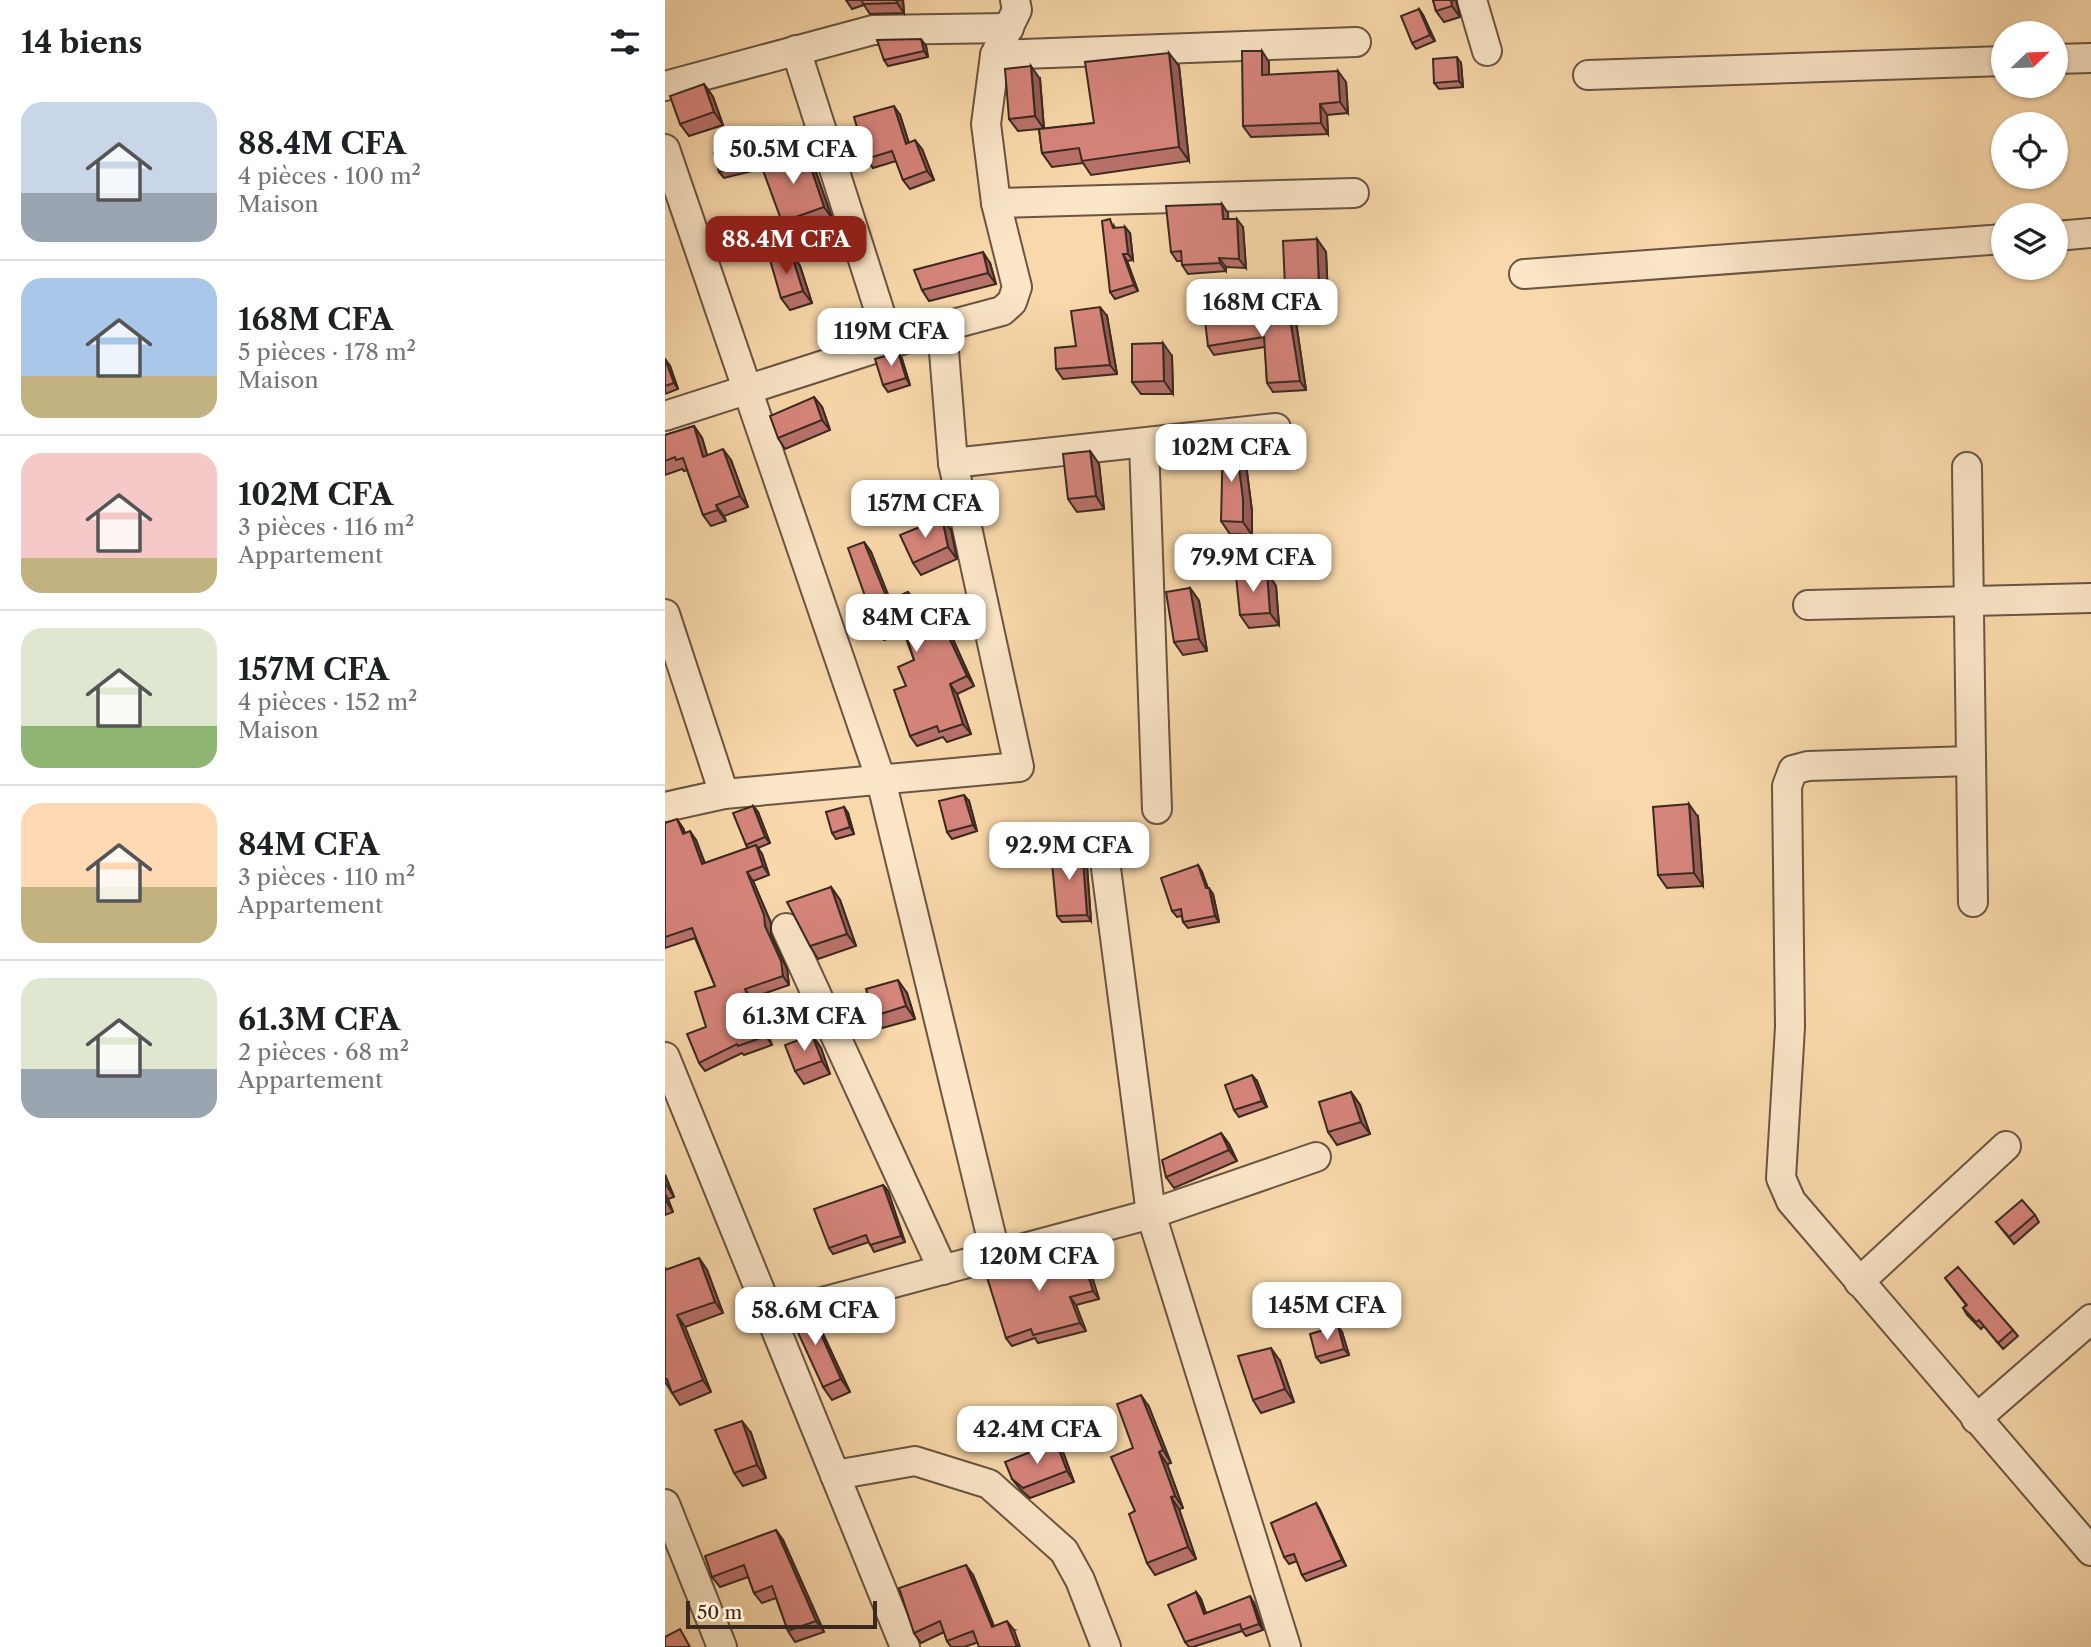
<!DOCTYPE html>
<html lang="fr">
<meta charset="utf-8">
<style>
:root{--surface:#fff;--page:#f2f2f2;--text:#202124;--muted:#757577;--line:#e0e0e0;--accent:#8f2418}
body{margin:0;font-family:"Libre Caslon Text",serif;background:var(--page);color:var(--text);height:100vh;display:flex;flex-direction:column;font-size:26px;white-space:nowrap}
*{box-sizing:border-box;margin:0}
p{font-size:23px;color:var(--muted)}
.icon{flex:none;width:38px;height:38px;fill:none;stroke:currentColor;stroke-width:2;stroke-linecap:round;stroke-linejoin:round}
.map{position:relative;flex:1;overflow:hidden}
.details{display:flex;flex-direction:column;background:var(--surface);width:665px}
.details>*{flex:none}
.needle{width:46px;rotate:67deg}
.controls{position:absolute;left:1326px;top:21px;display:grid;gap:14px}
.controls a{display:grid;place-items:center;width:77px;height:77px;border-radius:50%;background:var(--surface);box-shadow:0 2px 5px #0004;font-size:35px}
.scale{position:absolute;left:21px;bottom:18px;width:191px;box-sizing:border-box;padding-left:7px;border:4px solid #392920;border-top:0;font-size:19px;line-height:24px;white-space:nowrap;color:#392920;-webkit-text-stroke:5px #fbe6c8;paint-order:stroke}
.price{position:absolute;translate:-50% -60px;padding:0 16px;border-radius:14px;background:#fff;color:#222;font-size:23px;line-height:46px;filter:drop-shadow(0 2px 4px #0008)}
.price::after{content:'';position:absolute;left:50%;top:42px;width:21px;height:16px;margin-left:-10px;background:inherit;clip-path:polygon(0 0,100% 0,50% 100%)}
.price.active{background:var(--accent);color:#fff}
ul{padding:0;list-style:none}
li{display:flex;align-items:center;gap:21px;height:175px;padding:0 21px}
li+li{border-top:2px solid var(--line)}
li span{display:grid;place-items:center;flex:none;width:196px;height:140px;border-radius:21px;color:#555}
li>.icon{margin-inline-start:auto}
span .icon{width:84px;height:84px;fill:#fffc;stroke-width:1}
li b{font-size:30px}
h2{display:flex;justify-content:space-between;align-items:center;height:84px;padding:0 21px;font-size:30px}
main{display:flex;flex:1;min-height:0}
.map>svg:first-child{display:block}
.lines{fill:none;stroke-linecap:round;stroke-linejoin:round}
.minor-casing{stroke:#695543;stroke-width:32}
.minor{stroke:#fbe6c8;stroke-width:28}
.wall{fill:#b9726b;stroke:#392920;stroke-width:2}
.shaded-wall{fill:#965d57;stroke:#392920;stroke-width:2}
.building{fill:#d7857c;stroke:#392920;stroke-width:2}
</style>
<main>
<section class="details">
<h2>14 biens<svg class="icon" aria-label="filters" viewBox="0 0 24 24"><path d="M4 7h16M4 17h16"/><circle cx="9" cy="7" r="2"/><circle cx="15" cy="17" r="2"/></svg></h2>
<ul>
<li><span style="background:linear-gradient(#c9d6e8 65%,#9aa5b1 0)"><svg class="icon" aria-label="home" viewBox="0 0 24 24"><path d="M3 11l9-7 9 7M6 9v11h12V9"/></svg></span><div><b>88.4M CFA</b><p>4 pièces · 100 m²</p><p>Maison</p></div></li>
<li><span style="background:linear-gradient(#a9c7e8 70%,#c2b280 0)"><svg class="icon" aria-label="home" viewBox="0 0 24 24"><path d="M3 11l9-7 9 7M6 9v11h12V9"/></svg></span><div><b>168M CFA</b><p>5 pièces · 178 m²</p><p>Maison</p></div></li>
<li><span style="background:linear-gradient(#f6c9c9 75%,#c2b280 0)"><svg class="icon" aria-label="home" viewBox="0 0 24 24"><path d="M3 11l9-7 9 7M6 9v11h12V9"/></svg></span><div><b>102M CFA</b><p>3 pièces · 116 m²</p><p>Appartement</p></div></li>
<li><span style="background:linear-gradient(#dfe7d0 70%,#8fb573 0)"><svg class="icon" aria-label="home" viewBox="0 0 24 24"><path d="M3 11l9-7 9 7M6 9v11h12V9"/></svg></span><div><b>157M CFA</b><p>4 pièces · 152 m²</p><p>Maison</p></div></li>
<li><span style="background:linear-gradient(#ffd9b3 60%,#c2b280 0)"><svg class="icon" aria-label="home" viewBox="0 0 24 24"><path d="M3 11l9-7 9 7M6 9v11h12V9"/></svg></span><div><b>84M CFA</b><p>3 pièces · 110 m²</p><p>Appartement</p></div></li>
<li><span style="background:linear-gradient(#dfe7d0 65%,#9aa5b1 0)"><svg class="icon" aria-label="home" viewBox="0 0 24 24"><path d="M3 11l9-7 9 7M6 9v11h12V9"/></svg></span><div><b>61.3M CFA</b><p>2 pièces · 68 m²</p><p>Appartement</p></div></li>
</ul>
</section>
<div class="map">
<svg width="1426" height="1647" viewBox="0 0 1426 1647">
<rect width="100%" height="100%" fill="#f9d9ab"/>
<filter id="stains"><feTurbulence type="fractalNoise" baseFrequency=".00286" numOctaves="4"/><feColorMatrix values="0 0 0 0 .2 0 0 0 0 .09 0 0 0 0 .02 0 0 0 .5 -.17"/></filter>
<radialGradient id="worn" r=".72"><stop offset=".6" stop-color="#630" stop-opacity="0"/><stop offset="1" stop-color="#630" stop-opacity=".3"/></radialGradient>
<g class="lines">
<defs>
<g id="minor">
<path d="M807 0 822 51"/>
<path d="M131 50 225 344"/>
<path d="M330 55 691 42"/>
<path d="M1391 59 1426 58"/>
<path d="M923 75 1339 61"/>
<path d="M0 86 208 30 344 28"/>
<path d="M0 149 216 780 331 1256"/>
<path d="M331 203 689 193"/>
<path d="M1391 236 1426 233"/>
<path d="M859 274 1339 239"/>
<path d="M0 416 277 327 337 311 347 302 352 287 331 203 321 124 330 55 352 10 350 0"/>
<path d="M479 443 492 809"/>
<path d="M288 463 611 428"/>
<path d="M1302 467 1308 902"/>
<path d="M1143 605 1426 598"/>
<path d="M0 614 59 794"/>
<path d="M1306 761 1143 766 1128 770 1122 786 1125 1027 1116 1178 1126 1201 1426 1551"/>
<path d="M0 807 59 794 354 767 288 463 277 327"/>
<path d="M438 845 486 1214 621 1647"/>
<path d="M121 928 278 1270"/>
<path d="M0 1057 240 1647"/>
<path d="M1194 1282 1341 1146"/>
<path d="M105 1316 486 1214 651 1157"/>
<path d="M1311 1419 1426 1319"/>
<path d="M170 1475 250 1461 324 1484 399 1551 415 1580 441 1647"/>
<path d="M0 1504 57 1647"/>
</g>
</defs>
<use href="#minor" class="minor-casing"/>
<use href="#minor" class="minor"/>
</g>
<g class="wall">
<path d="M181 0H238L239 13 205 14 199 5 187 9Z"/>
<path d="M768 0H791L795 17 779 22 771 11Z"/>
<path d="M754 9 758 15 770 41 751 49 747 43Z"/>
<path d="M261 46 263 57 223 66 219 60Z"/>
<path d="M604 62V75L681 82 683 113 662 115 663 134 586 137 578 126Z"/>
<path d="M796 63 798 87 774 89 769 83Z"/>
<path d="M514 66 524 161 426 175 418 163 387 167 377 153 374 129 353 131 344 119 375 79 379 129 429 123Z"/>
<path d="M39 84 48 97 58 125 24 136 15 124Z"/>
<path d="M235 115 244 143 257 149 269 180 245 189 238 180 231 161 208 168 201 159Z"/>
<path d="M82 148 91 170 59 178 54 172Z"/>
<path d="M147 161 167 218 125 233 117 222Z"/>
<path d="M563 213V219L578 227 581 268 561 267V271L523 274 517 265V261H512L506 252Z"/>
<path d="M449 226 450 228 465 233 468 260 462 261 473 291 450 299 445 292Z"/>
<path d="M652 239 661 252 663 298 629 300 620 287Z"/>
<path d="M126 253 135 266 147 303 125 310 116 298Z"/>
<path d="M325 263 331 284 264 301 257 290Z"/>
<path d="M623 306 630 315 641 390 608 392 602 383 600 347 549 355 543 346Z"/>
<path d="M442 316 452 374 398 379 391 369 411 346Z"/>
<path d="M507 356 508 394H476L467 382Z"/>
<path d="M0 359 5 366 13 389 0 394Z"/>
<path d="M237 359 245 385 223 392 218 385Z"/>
<path d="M149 397 157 407 165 430 120 449 113 438Z"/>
<path d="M29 426 37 438 42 455 66 460 83 507 59 516 61 521 46 526 38 515 22 470 19 471 17 469 0 475V435Z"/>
<path d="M570 437 579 449 587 511V535L565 534 556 521Z"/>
<path d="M425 451 434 464 439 509 412 512 403 499Z"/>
<path d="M286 530 292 559 256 575 248 563Z"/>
<path d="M199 542 206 552 225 600 243 592 250 603 258 620 281 624 309 686 292 694 306 734 282 742 278 737 252 746 245 736 241 686 249 660 239 633 219 640 212 630Z"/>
<path d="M602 573 611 586 614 625 584 628 575 615Z"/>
<path d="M525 588 534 601 542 651 518 655 509 642Z"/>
<path d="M304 801 312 831 287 839 282 832Z"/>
<path d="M88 806 93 812 105 843 93 848 97 854 104 875 88 881 106 923V935L122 969 124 985 86 998 107 1045 79 1055 77 1053 40 1071 34 1063 50 986 30 938 0 948V823L18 828 20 833 31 840 40 863 83 848 81 845Z"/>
<path d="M179 807 183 813 189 834 171 839 167 833Z"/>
<path d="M1033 817 1038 886 1002 888 993 875Z"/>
<path d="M421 852 426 921 397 922 392 916Z"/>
<path d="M533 865 537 872 543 888 548 894 554 922 523 928 518 922 517 916 512 917 507 911Z"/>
<path d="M166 887 175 900 191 946 153 959 145 946Z"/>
<path d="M242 993 250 1019 217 1028 209 1016Z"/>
<path d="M147 1035 156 1048 165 1074 139 1084 130 1071Z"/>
<path d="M592 1081 602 1107 574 1117 569 1110Z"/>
<path d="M686 1092 695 1105 705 1134 672 1145 663 1132Z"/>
<path d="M556 1133 564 1144 572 1161 509 1188 501 1177Z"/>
<path d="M0 1175 9 1197 3 1199 8 1212 0 1215Z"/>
<path d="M218 1185 223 1191 240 1242 209 1252 204 1242 168 1254 164 1248Z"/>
<path d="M1370 1215 1374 1222 1349 1244 1331 1222Z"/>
<path d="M34 1258 42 1270 58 1313 20 1327 46 1392 15 1405 0 1382V1267L1 1270Z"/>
<path d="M421 1258 434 1299 411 1305 421 1331 373 1343 370 1338 347 1346 341 1338Z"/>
<path d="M1280 1278 1348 1330 1353 1336 1338 1349 1319 1326 1316 1329 1302 1315 1298 1308 1301 1305Z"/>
<path d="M144 1308 152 1321 185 1392 167 1400 158 1387Z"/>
<path d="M677 1332 684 1355 656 1363 651 1357Z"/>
<path d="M615 1361 629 1402 596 1413 588 1400Z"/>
<path d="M484 1407 506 1463 502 1464 518 1508 514 1509 531 1559 490 1575 482 1563 470 1511Z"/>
<path d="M86 1433 101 1478 78 1486 69 1473Z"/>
<path d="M398 1452 409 1482 365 1498 355 1489 347 1479Z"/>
<path d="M651 1503 655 1510 681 1566 641 1581 637 1575 632 1561 624 1564 619 1557Z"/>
<path d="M111 1530 118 1540 159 1632 130 1642 123 1631 111 1598 97 1603 89 1593 83 1577 55 1587 47 1577Z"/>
<path d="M308 1575 329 1626 349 1630 299 1647H286L282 1641 279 1632 256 1643 249 1633Z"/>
<path d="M531 1592 536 1599 541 1613 589 1603 598 1630 581 1636 577 1631 528 1647H524L520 1642Z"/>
</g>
<g class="shaded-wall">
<path d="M231 0H238L239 13 232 3Z"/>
<path d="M786 0H791L795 17 787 6Z"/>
<path d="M754 9 758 15 770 41 765 35Z"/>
<path d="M256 39 261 46 263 57 259 51Z"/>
<path d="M597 51 604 62V86L597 75Z"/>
<path d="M504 53 514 66 524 161 514 147Z"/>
<path d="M792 57 796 63 798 87 794 81Z"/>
<path d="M366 66 375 79 379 129 370 116Z"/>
<path d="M673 71 681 82 683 113 675 102Z"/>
<path d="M39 84 48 97 58 125 49 112Z"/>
<path d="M655 104 662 115 663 134 656 123Z"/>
<path d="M229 106 235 115 247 153 241 144Z"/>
<path d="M250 140 257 149 269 180 262 171Z"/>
<path d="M77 141 82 148 91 170 87 163Z"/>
<path d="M140 150 147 161 167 218 159 207Z"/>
<path d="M557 204 563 213 564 228 558 219Z"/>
<path d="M572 219 578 227 581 268 574 259Z"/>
<path d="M460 227 465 233 468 260 463 254Z"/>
<path d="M652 239 661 252 663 298 654 286Z"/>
<path d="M318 252 325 263 331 284 323 273Z"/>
<path d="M126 253 135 266 147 303 138 291Z"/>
<path d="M458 254 462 261 473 291 469 285Z"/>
<path d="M554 258 561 267V271L555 263Z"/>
<path d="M623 306 630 315 641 390 635 381Z"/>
<path d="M435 307 442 316 452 374 445 365Z"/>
<path d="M498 343 507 356 508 394 499 381Z"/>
<path d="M233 352 237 359 245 385 241 378Z"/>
<path d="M0 359 5 366 13 389 9 383Z"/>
<path d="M149 397 157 407 165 430 157 420Z"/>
<path d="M29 426 37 438 46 468 38 457Z"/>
<path d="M570 437 579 449 587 511V535L578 522Z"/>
<path d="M58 449 66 460 83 507 75 496Z"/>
<path d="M425 451 434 464 439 509 431 496Z"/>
<path d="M51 505 59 516 61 521 53 510Z"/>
<path d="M277 518 286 530 292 559 283 547Z"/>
<path d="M199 542 206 552 230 612 223 601Z"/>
<path d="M602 573 611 586 614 625 605 613Z"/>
<path d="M525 588 534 601 542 651 534 639Z"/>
<path d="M243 592 250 603 263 631 256 621Z"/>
<path d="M273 614 281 624 309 686 302 676Z"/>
<path d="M285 684 292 694 306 734 298 724Z"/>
<path d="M299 795 304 801 312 831 308 825Z"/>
<path d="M1024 804 1033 817 1038 886 1029 873Z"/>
<path d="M88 806 93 812 105 843 100 837Z"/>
<path d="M179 807 183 813 189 834 185 827Z"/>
<path d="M12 819 18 828 24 843 18 834Z"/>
<path d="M25 831 31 840 43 873 37 864Z"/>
<path d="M91 845 97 854 104 875 98 866Z"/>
<path d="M417 846 421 852 426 921 422 915Z"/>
<path d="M533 865 537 872 545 895 541 888Z"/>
<path d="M82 872 88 881 106 923V935L122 969 124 985 118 976 100 926Z"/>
<path d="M166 887 175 900 191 946 182 934Z"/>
<path d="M544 888 548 894 554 922 550 916Z"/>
<path d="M233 980 242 993 250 1019 241 1006Z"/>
<path d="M80 989 86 998 107 1045 101 1036Z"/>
<path d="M147 1035 156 1048 165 1074 157 1061Z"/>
<path d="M587 1075 592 1081 602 1107 597 1101Z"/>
<path d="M686 1092 695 1105 705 1134 696 1122Z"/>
<path d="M556 1133 564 1144 572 1161 564 1150Z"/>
<path d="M0 1175 9 1197 0 1183Z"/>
<path d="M218 1185 223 1191 240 1242 236 1236Z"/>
<path d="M0 1194 3 1199 8 1212 1 1201Z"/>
<path d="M415 1250 421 1258 434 1299 428 1291Z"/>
<path d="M34 1258 42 1270 58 1313 50 1302Z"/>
<path d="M405 1297 411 1305 421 1331 415 1323Z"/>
<path d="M144 1308 152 1321 185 1392 176 1379Z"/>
<path d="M12 1315 20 1327 46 1392 38 1380Z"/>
<path d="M673 1326 677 1332 684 1355 679 1349Z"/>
<path d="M606 1348 615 1361 629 1402 620 1389Z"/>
<path d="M476 1395 484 1407 506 1463 498 1450Z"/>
<path d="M77 1421 86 1433 101 1478 92 1465Z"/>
<path d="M391 1442 398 1452 409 1482 402 1471Z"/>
<path d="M494 1452 502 1464 518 1508 510 1496Z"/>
<path d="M506 1497 514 1509 531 1559 523 1547Z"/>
<path d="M651 1503 655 1510 681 1566 677 1560Z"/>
<path d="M111 1530 118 1540 159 1632 151 1621Z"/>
<path d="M301 1565 308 1575 333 1637 327 1627Z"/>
<path d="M531 1592 536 1599 543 1620 539 1614Z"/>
<path d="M585 1596 589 1603 598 1630 594 1624Z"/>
<path d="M342 1621 349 1630 355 1647H352Z"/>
</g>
<g class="building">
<path d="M197 0H231L232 3 198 4Z"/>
<path d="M768 0H786L787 6 771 11Z"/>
<path d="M754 9 765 35 747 43 736 16Z"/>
<path d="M256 39 259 51 219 60 212 40Z"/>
<path d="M577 51H597V75L673 71 675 102 655 104 656 123 578 126Z"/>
<path d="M504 53 514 147 417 161 414 148 377 153 374 129 429 123 420 62Z"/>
<path d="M792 57 794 81 769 83 768 59Z"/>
<path d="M366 66 370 116 344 119 340 69Z"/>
<path d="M39 84 49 112 15 124 5 96Z"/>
<path d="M229 106 241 144 250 140 262 171 238 180 227 151 201 159 189 117Z"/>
<path d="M77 141 87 163 54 172 49 153Z"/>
<path d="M140 150 159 207 117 222 96 165Z"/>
<path d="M557 204 558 219H572L574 259 554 258 555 263 517 265 516 251 506 252 501 206Z"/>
<path d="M445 219 448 228 460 227 463 254H458L469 285 445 292 437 221Z"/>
<path d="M652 239 654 286 620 287 618 241Z"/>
<path d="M318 252 323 273 257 290 249 270Z"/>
<path d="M126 253 138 291 116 298 105 260Z"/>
<path d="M623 306 635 381 602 383 599 337 543 346 540 321Z"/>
<path d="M435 307 445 365 391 369 390 348 411 346 406 311Z"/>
<path d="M498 343 499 381 467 382V344Z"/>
<path d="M233 352 241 378 218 385 210 359Z"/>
<path d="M0 359 9 383 0 386Z"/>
<path d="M149 397 157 420 113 438 105 416Z"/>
<path d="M29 426 38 457 58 449 75 496 51 505 53 510 38 515 18 458 11 460 10 457 0 461V435Z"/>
<path d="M558 437H570L578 499V522L556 521Z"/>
<path d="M425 451 431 496 403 499 398 454Z"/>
<path d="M277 518 283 547 248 563 235 535Z"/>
<path d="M199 542 223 601 243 592 256 621 273 614 302 676 285 684 298 724 274 732 272 726 245 736 229 690 241 686 233 667 249 660 243 641 234 622 212 630 183 548Z"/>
<path d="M602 573 605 613 575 615 571 576Z"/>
<path d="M525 588 534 639 509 642 501 592Z"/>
<path d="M299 795 308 825 282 832 274 801Z"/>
<path d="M1024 804 1029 873 993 875 988 807Z"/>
<path d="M88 806 100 837 81 845 68 813Z"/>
<path d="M179 807 185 827 167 833 161 812Z"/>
<path d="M12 819 18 834 25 831 37 864 91 845 98 866 82 872 99 915 100 926 116 961 118 976 80 989 101 1036 73 1046 72 1044 34 1063 22 1034 41 1027 30 992 50 986 27 928 0 937V823Z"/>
<path d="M417 846 422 915 392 916 386 852Z"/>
<path d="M533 865 541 888H544L550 916 518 922 516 909 507 911 496 878Z"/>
<path d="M166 887 182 934 145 946 122 902Z"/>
<path d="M233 980 241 1006 209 1016 201 989Z"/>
<path d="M147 1035 157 1061 130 1071 120 1045Z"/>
<path d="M587 1075 597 1101 569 1110 560 1085Z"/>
<path d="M686 1092 696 1122 663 1132 654 1102Z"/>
<path d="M556 1133 564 1150 501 1177 497 1160Z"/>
<path d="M218 1185 236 1236 205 1245 201 1235 164 1248 149 1209Z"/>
<path d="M1357 1200 1370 1215 1344 1237 1331 1222Z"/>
<path d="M415 1250 428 1291 405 1297 415 1323 368 1335 366 1329 341 1338 320 1271Z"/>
<path d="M34 1258 50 1302 12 1315 38 1380 7 1393 2 1379H0V1270Z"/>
<path d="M1293 1267 1348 1330 1333 1343 1314 1320 1311 1322 1298 1308 1302 1305 1280 1278Z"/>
<path d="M144 1308 176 1379 158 1387 124 1313Z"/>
<path d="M673 1326 679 1349 651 1357 645 1334Z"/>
<path d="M606 1348 620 1389 588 1400 573 1356Z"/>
<path d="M476 1395 498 1450 494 1452 510 1496 506 1497 523 1547 482 1563 464 1514 470 1511 446 1457 468 1448 452 1404Z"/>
<path d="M77 1421 92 1465 69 1473 50 1430Z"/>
<path d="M391 1442 402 1471 358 1488 347 1479 340 1462Z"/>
<path d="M651 1503 677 1560 637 1575 629 1554 619 1557 606 1523Z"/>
<path d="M111 1530 151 1621 123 1631 107 1586 89 1593 79 1565 47 1577 40 1556Z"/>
<path d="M301 1565 327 1627 342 1621 352 1647H314L308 1631 282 1641 275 1621 249 1633 234 1588Z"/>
<path d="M531 1592 539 1614 585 1596 594 1624 577 1630 575 1624 520 1642 503 1605Z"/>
<path d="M15 1629 25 1647H0V1637Z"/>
</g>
<rect width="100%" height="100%" filter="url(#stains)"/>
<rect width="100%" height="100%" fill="url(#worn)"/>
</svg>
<div class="controls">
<a><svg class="needle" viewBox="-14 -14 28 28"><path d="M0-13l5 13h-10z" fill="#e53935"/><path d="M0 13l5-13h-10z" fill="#757577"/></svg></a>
<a><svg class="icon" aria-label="locate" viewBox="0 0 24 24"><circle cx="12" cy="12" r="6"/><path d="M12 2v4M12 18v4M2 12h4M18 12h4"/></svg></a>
<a><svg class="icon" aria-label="layers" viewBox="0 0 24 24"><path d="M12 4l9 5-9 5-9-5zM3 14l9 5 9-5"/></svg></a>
</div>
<div class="scale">50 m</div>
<b class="price" style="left:128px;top:186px">50.5M CFA</b>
<b class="price active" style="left:121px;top:276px">88.4M CFA</b>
<b class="price" style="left:597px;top:339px">168M CFA</b>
<b class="price" style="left:226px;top:368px">119M CFA</b>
<b class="price" style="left:566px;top:484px">102M CFA</b>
<b class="price" style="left:260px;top:540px">157M CFA</b>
<b class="price" style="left:588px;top:594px">79.9M CFA</b>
<b class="price" style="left:251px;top:654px">84M CFA</b>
<b class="price" style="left:404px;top:882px">92.9M CFA</b>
<b class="price" style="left:139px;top:1053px">61.3M CFA</b>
<b class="price" style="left:374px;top:1293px">120M CFA</b>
<b class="price" style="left:662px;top:1342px">145M CFA</b>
<b class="price" style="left:150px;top:1347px">58.6M CFA</b>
<b class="price" style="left:372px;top:1466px">42.4M CFA</b>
</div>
</main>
